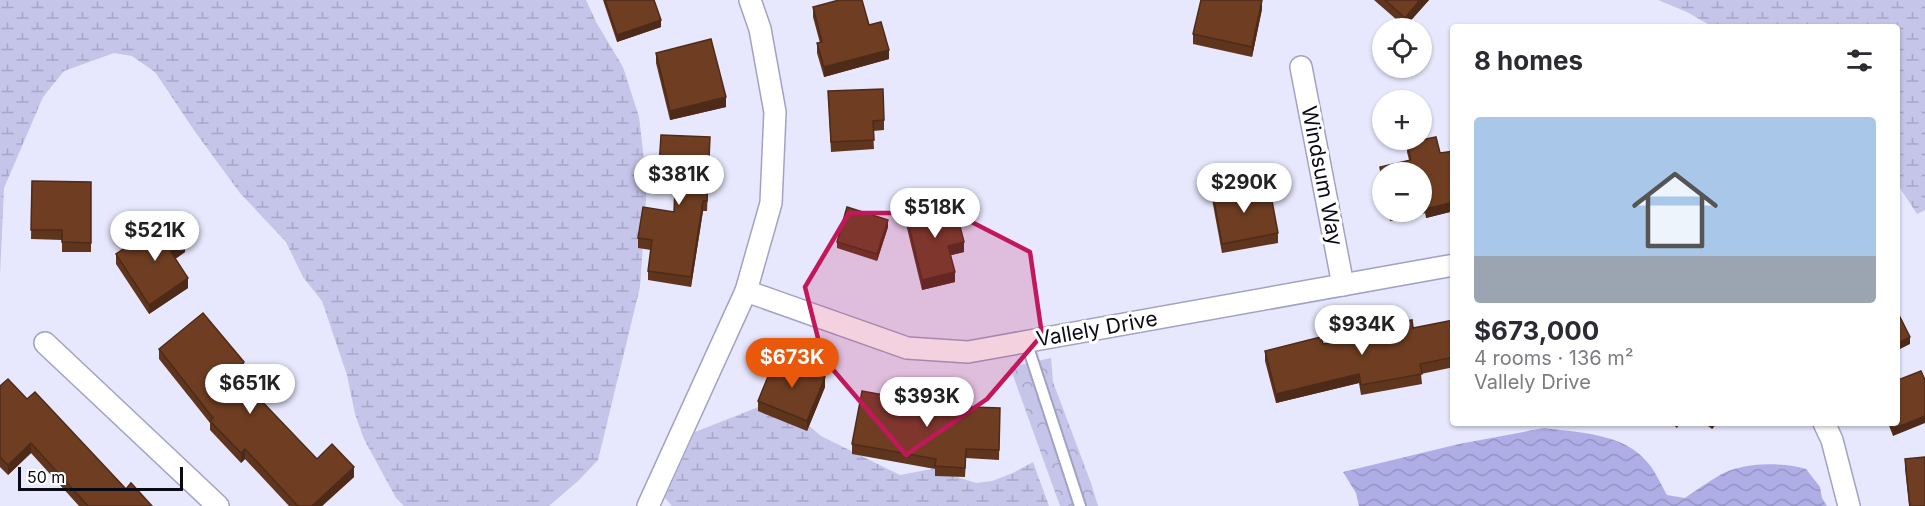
<!DOCTYPE html>
<meta charset="utf-8">
<style>
:root{--surface:#fff;--page:#f2f2f3;--text:#2b2b33;--muted:#7c7c81;--accent:#ea580c}
body{margin:0;font-family:Inter,sans-serif;background:var(--page);color:var(--text);height:100vh;display:flex;flex-direction:column;font-size:22px;white-space:nowrap}
*{box-sizing:border-box;margin:0}
p{font-size:20px;color:var(--muted)}
.icon{flex:none;width:33px;height:33px;fill:none;stroke:currentColor;stroke-width:2;stroke-linecap:round;stroke-linejoin:round}
.map{position:relative;flex:1;overflow:hidden}
.panel{position:absolute;left:1450px;top:24px;width:450px;height:402px;display:flex;flex-direction:column;background:var(--surface);border-radius:6px;box-shadow:0 2px 4px #0004}
.panel>*{flex:none}
.buttons{position:absolute;left:1372px;top:18px;display:grid;gap:12px}
.buttons a{display:grid;place-items:center;width:60px;height:60px;border-radius:50%;background:var(--surface);box-shadow:0 2px 4px #0004;font-size:30px}
.scale{position:absolute;left:18px;bottom:15px;width:165px;box-sizing:border-box;padding-left:6px;border:3px solid #0a0a15;border-top:0;font-size:16px;line-height:21px;white-space:nowrap;color:#0a0a15;-webkit-text-stroke:4px #fff;paint-order:stroke}
.price{position:absolute;translate:-50% -51px;padding:0 14px;border-radius:21px;background:#fff;color:#222;font-size:20px;line-height:39px;filter:drop-shadow(0 2px 3px #0008)}
.price::after{content:'';position:absolute;left:50%;top:36px;width:18px;height:14px;margin-left:-9px;background:inherit;clip-path:polygon(0 0,100% 0,50% 100%)}
.price.active{background:var(--accent);color:#fff}
ul{padding:0;list-style:none}
li{display:grid;align-content:center;gap:12px;height:318px;padding:0 24px}
li span{display:grid;place-items:center;height:186px;border-radius:6px;color:#555}
li>.icon{margin-inline-start:auto}
span .icon{width:108px;height:108px;fill:#fffc;stroke-width:1}
li b{font-size:26px}
h2{display:flex;justify-content:space-between;align-items:center;height:72px;padding:0 24px;font-size:26px}
.map>svg:first-child{display:block}
.wetland{fill:url(#wetland-marsh)}
.park{fill:url(#park-crowns)}
.water{fill:url(#water-waves)}
.lines{fill:none;stroke-linecap:round;stroke-linejoin:round}
.service-casing{stroke:#a3a2c5;stroke-width:14}
.minor-casing{stroke:#a3a2c5;stroke-width:24}
.service{stroke:#fff;stroke-width:10}
.minor{stroke:#fff;stroke-width:21}
.wall{fill:#5f351d}
.shaded-wall{fill:#4e2b18}
.building{fill:#6f3e22;stroke:#4e2b18;stroke-width:1.5}
.marked{fill:#c2185b;fill-opacity:0.2;stroke:#c2185b;stroke-width:4.5;stroke-linejoin:round}
.labels{text-anchor:middle;stroke-width:6;stroke-linejoin:round;paint-order:stroke}
.street-label{font-size:21px;fill:#0a0a15;stroke:#fff}
</style>
<div class="map">
<svg width="1925" height="506" viewBox="0 0 1925 506">
<defs>
<pattern id="wetland-marsh" width="20" height="14" patternUnits="userSpaceOnUse" patternTransform="scale(1.5)"><rect width="20" height="14" fill="#c5c4e9"/><path d="M1 5h8M5 5V1M11 12h8M15 12V8" fill="none" stroke="#a8a7c7"/></pattern>
<pattern id="park-crowns" width="20" height="18" patternUnits="userSpaceOnUse" patternTransform="scale(1.5)"><rect width="20" height="18" fill="#c5c4e9"/><path d="M2 6a3 3 0 1 1 6 0M12 15a3 3 0 1 1 6 0" fill="none" stroke="#a8a7c7"/></pattern>
<pattern id="water-waves" width="16" height="10" patternUnits="userSpaceOnUse" patternTransform="scale(1.5)"><rect width="16" height="10" fill="#afade5"/><path d="M0 5q4-4 8 0t8 0" fill="none" stroke="#9594c4"/></pattern>
</defs>
<rect width="100%" height="100%" fill="#e7e7fd"/>
<g class="wetland">
<path d="M0 0H586L596 22 623 67 639 117 647 184 640 287 598 460 578 481 549 506H404L396 498 364 439 355 414 347 375 322 301 303 277 286 242 240 193 196 133 155 72 132 56 114 53 64 71 43 97 4 188 0 276Z"/>
<path d="M1658 0H1925V210L1917 214 1898 185V27H1713L1687 12Z"/>
<path d="M761 406 808 425 821 436 900 475 932 469 976 483 992 481 1013 473 1033 462 1049 506H672L665 498 695 432Z"/>
</g>
<path class="park" d="M1051 358 1053 382 1091 483 1098 506H1060L1010 367Z"/>
<path class="water" d="M1544 428C1580 433 1624 433 1648 463 1656 472 1661 485 1667 495L1685 498C1696 490 1708 482 1720 475 1744 462 1780 462 1806 469L1820 487 1822 498 1827 506H1359L1356 493 1343 472 1459 444Z"/>
<g class="lines">
<defs>
<path id="service" d="M1026 341 1080 506"/>
<g id="minor">
<path d="M1301 67 1343 285"/>
<path d="M746 291 907 348 968 352 1454 265"/>
<path d="M45 343 218 506"/>
<path d="M1824 423 1832 440 1849 506"/>
<path d="M648 506 746 291 771 203 775 112 760 29 750 0"/>
</g>
</defs>
<use href="#service" class="service-casing"/>
<use href="#minor" class="minor-casing"/>
<use href="#service" class="service"/>
<use href="#minor" class="minor"/>
</g>
<g class="wall">
<path d="M603 0H654L661 27 617 42Z"/>
<path d="M1374 0H1429L1405 27Z"/>
<path d="M813 7 869 25 889 59 824 77 817 53V43H820L813 17Z"/>
<path d="M1262 9 1252 57 1193 44V34Z"/>
<path d="M656 53 726 107 670 120 656 63Z"/>
<path d="M828 91 884 120V130L873 131 874 149 831 152Z"/>
<path d="M1407 143 1440 153 1454 151V211L1426 218 1425 213 1390 221 1388 212H1422L1383 172V191L1380 176V167L1409 160 1407 152Z"/>
<path d="M710 147 707 211H703L691 287 648 280V271L651 250 638 248V238L674 212 676 177H659V167Z"/>
<path d="M32 181 91 182V252H62V240L31 239Z"/>
<path d="M1212 190 1242 195 1278 233V243L1222 253 1212 199Z"/>
<path d="M906 214 964 252 951 255 955 282 922 290 906 224Z"/>
<path d="M888 227 877 261 837 248V242Z"/>
<path d="M185 252 175 259 188 288 149 314 116 264V254Z"/>
<path d="M1454 320V367L1421 374 1422 384 1361 395 1359 383 1276 403 1265 361V351L1323 344 1385 334V325L1413 328Z"/>
<path d="M159 349 244 372 238 376 317 459 354 477 322 506H289L245 459 241 463 210 430V423L159 359Z"/>
<path d="M0 386 27 399 126 489 152 506H79L31 453 8 475 0 467Z"/>
<path d="M825 387 807 431 758 411V401Z"/>
<path d="M938 405 1000 408 999 460 966 458 965 477 935 476V469L852 454V444Z"/>
<path d="M1671 423H1680L1677 428Z"/>
<path d="M1704 423H1717L1712 429Z"/>
<path d="M1888 423H1898L1893 436Z"/>
<path d="M1905 459 1925 506H1909L1905 468Z"/>
</g>
<g class="shaded-wall">
<path d="M1262 0V9L1252 57V47Z"/>
<path d="M1420 0H1429L1405 27V18Z"/>
<path d="M661 20V27L617 42V35Z"/>
<path d="M889 50V59L824 77V67Z"/>
<path d="M726 97V107L670 120V111Z"/>
<path d="M703 201V211L691 287V277Z"/>
<path d="M1454 202V211L1426 218V209Z"/>
<path d="M1425 204V213L1390 221V212H1422V205Z"/>
<path d="M888 220V227L877 261V254Z"/>
<path d="M185 242V252L171 262V252Z"/>
<path d="M964 242V252L948 256V246Z"/>
<path d="M955 272V282L922 290V280Z"/>
<path d="M188 278V288L149 314V305Z"/>
<path d="M1910 337V344L1898 350V343Z"/>
<path d="M244 362V372L233 380V371Z"/>
<path d="M1359 374V383L1276 403V394Z"/>
<path d="M825 377V387L807 431V421Z"/>
<path d="M1925 416V423L1893 436V429Z"/>
<path d="M1712 423H1717L1712 429Z"/>
<path d="M31 443V453L8 475V465Z"/>
<path d="M245 449V459L241 463V453Z"/>
<path d="M354 467V477L322 506H312Z"/>
</g>
<g class="building">
<path d="M605 0H654L661 20 617 35Z"/>
<path d="M839 0H862L869 25 881 22 889 50 824 67 817 43 822 42 813 7Z"/>
<path d="M1201 0H1262L1252 47 1193 34Z"/>
<path d="M1385 0H1420L1405 18Z"/>
<path d="M711 39 726 97 670 111 656 53Z"/>
<path d="M883 89 884 120 873 121 874 140 831 142 828 91Z"/>
<path d="M661 135 710 137 707 201H703L691 277 648 271 652 240 638 238 643 207 674 212 676 168 659 167Z"/>
<path d="M1436 137 1440 153 1454 151V202L1426 209 1425 204 1422 205V172H1383V182L1380 167 1411 160 1407 143Z"/>
<path d="M32 181 91 182V243L62 242V230H31Z"/>
<path d="M1240 185 1242 195 1270 190 1278 233 1222 244 1212 190Z"/>
<path d="M954 203 964 242 948 246 955 272 922 280 906 214Z"/>
<path d="M847 207 888 220 877 254 837 242Z"/>
<path d="M169 218 185 242 171 252 188 278 149 305 116 254Z"/>
<path d="M203 313 244 362 233 371 317 459 332 444 354 467 312 506H298L245 449 241 453 210 421 213 418 159 349Z"/>
<path d="M1898 313 1910 337 1898 343Z"/>
<path d="M1412 320 1413 328 1454 320V357L1420 364 1422 374 1361 385 1359 374 1276 394 1265 351 1321 337 1323 344 1386 334 1385 325Z"/>
<path d="M776 357 825 377 807 421 758 401Z"/>
<path d="M1921 371 1925 380V416L1893 429 1890 423H1898V380Z"/>
<path d="M8 379 27 399 35 392 126 489 131 483 152 506H88L31 443 8 465 0 457V386Z"/>
<path d="M862 391 938 405V398L972 400 971 407 1000 408 999 450 966 449 965 468 935 466 936 459 852 444Z"/>
<path d="M1925 457V506H1910L1905 459Z"/>
</g>
<path class="marked" d="M849 213H954L1030 252 1042 335 987 399 906 455 823 358 805 287Z"/>
<g class="labels">
<g class="street-label">
<text transform="translate(1322 176) rotate(79)" y="7">Windsum Way</text>
<text transform="translate(1097 329) rotate(-10)" y="7">Vallely Drive</text>
</g>
</g>
</svg>
<div class="buttons">
<a><svg class="icon" aria-label="locate" viewBox="0 0 24 24"><circle cx="12" cy="12" r="6"/><path d="M12 2v4M12 18v4M2 12h4M18 12h4"/></svg></a>
<a>+</a>
<a>−</a>
</div>
<div class="scale">50 m</div>
<b class="price" style="left:679px;top:206px">$381K</b>
<b class="price" style="left:1244px;top:214px">$290K</b>
<b class="price" style="left:935px;top:239px">$518K</b>
<b class="price" style="left:155px;top:262px">$521K</b>
<b class="price" style="left:1362px;top:356px">$934K</b>
<b class="price active" style="left:792px;top:389px">$673K</b>
<b class="price" style="left:250px;top:415px">$651K</b>
<b class="price" style="left:927px;top:428px">$393K</b>
<section class="panel">
<h2>8 homes<svg class="icon" aria-label="filters" viewBox="0 0 24 24"><path d="M4 7h16M4 17h16"/><circle cx="9" cy="7" r="2"/><circle cx="15" cy="17" r="2"/></svg></h2>
<ul>
<li><span style="background:linear-gradient(#a9c7e8 75%,#9aa5b1 0)"><svg class="icon" aria-label="home" viewBox="0 0 24 24"><path d="M3 11l9-7 9 7M6 9v11h12V9"/></svg></span><div><b>$673,000</b><p>4 rooms · 136 m²</p><p>Vallely Drive</p></div></li>
</ul>
</section>
</div>
